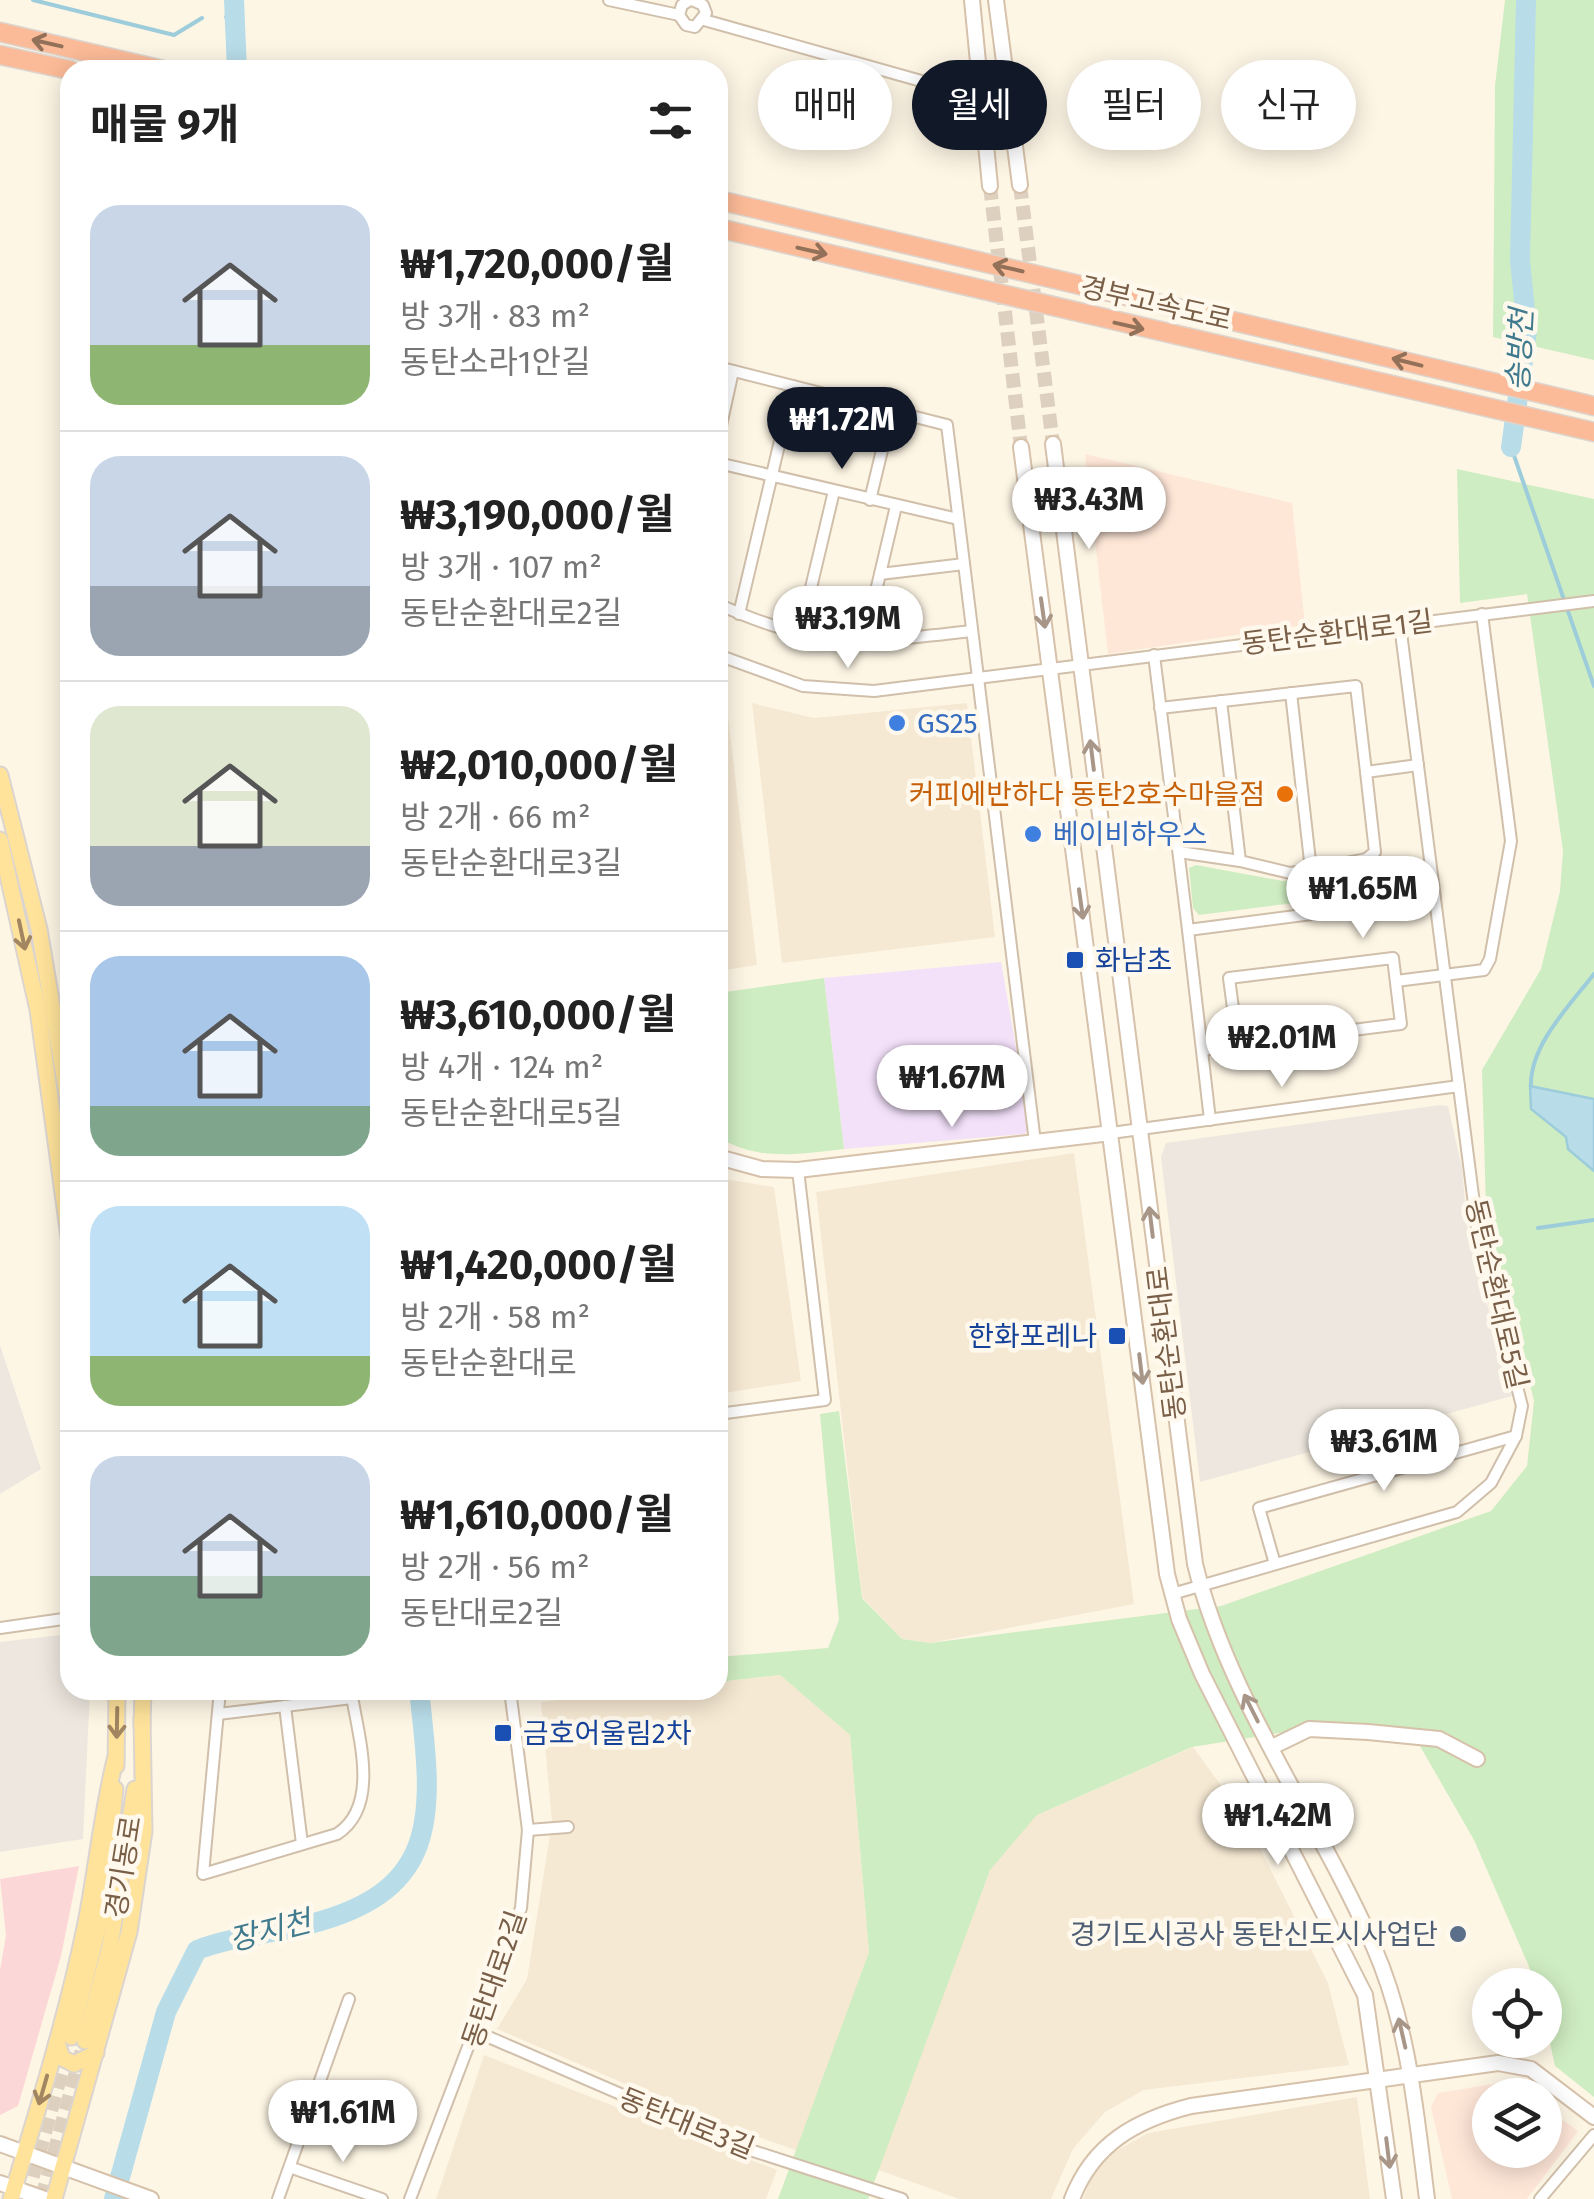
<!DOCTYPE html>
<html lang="ko">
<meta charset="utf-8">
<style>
:root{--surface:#fff;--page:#f6f6f6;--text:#222;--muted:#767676;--line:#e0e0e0;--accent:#111827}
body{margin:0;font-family:"Fira Sans","Noto Sans KR",sans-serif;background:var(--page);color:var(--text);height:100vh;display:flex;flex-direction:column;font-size:38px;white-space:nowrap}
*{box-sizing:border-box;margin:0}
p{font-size:32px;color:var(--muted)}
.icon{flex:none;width:55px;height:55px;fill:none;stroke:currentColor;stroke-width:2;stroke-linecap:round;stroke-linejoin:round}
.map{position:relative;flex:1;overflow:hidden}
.sheet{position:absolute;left:60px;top:60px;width:668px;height:1640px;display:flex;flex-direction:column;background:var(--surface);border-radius:30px;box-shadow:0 5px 25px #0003}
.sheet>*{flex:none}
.guide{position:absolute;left:758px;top:60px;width:685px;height:90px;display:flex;gap:20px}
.tools{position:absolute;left:1472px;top:1968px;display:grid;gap:20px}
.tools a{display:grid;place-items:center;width:90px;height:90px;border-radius:50%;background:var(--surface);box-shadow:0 5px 25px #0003;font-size:50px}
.price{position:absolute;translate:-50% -85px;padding:0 22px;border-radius:35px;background:#fff;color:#222;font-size:32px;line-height:65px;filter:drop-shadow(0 2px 5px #0008)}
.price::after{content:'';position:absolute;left:50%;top:60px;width:30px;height:22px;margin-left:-15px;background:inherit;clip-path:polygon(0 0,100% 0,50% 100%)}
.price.selected{background:var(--accent);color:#fff}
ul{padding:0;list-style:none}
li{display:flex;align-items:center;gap:30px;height:250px;padding:0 30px}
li+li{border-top:2px solid var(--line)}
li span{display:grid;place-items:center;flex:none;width:280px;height:200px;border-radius:30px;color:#555}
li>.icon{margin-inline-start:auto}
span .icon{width:120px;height:120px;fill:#fffc;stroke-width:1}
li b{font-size:42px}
h2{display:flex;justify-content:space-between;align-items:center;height:120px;padding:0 30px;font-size:42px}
.chip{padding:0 35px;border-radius:45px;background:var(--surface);box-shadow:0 5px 25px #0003;font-size:35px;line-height:90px}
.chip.selected{background:var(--accent);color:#fff}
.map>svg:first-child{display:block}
.residential{fill:#f6e9d3}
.commercial{fill:#ffe7d8}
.industrial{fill:#ede7df}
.education{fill:#f3e1fa}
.medical{fill:#fcd7d8}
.green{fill:#cfedc2}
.water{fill:#b8dde9;stroke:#9dccdb;stroke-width:2.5}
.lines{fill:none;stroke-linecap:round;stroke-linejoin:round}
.stream{stroke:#9dccdb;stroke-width:4}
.river{stroke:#b8dde9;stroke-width:20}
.secondary-tunnel{stroke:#ddd0be;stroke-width:14;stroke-dasharray:14 7;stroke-linecap:butt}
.primary-tunnel{stroke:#ddd0be;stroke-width:15;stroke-dasharray:15 8;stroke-linecap:butt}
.street-casing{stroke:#d0bfaa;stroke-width:14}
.secondary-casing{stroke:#d6c1aa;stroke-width:18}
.primary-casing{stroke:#dcd5cf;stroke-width:19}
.highway-casing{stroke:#dcd5cf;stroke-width:21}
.street{stroke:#fff;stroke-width:10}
.secondary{stroke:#fff;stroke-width:14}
.primary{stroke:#ffe39b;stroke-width:15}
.highway{stroke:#fcbb98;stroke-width:18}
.oneway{stroke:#937158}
.oneway2{stroke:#a89688}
.oneway3{stroke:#a18661}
.shop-dot{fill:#3f7fe0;stroke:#fff9ed;stroke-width:4}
.food-dot{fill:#e8710a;stroke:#fff9ed;stroke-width:4}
.transit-dot{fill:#1a4fb4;stroke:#fff9ed;stroke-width:4}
.service-dot{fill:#5c6f8a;stroke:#fff9ed;stroke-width:4}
.labels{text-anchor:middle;stroke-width:9;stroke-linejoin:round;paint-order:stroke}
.street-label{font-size:28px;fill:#795e48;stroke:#fff9ed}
.shop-label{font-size:28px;fill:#366cbe;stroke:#fff9ed;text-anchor:start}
.food-label{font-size:28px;fill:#c56008;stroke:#fff9ed;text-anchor:end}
.transit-label{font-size:28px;fill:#164399;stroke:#fff9ed;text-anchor:start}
.service-label{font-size:28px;fill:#4e5e75;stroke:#fff9ed;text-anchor:end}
.water-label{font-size:30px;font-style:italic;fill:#407a8e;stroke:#fff9ed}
</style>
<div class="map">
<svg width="1594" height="2199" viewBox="0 0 1594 2199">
<rect width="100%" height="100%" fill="#fef6e5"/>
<g class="residential">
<path d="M718 671 723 673 757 965 718 971Z"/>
<path d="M752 703 814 718 967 703 995 937 782 963Z"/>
<path d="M1074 1153 1134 1604 930 1643 902 1639 862 1597 816 1192Z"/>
<path d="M718 1178 774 1187 801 1381 718 1394Z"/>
<path d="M780 1675 850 1735 869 1952 798 2151 705 2118 497 2029 527 1979 552 1822 541 1702 648 1690H718V1682Z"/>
<path d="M1193 1747 1244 1817 1328 1983 1349 2065 1144 2090 1105 2112 1073 2149 1051 2199H959L876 2169 990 1870 1009 1843 1037 1815Z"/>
<path d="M484 2055 777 2170 766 2199H436Z"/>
<path d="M1357 2097 1370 2199H1083L1098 2161 1148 2133Z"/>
</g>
<g class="commercial">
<path d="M1085 454 1292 503 1305 625 1108 654Z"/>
<path d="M1512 2081 1530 2095H1490V2150H1545V2107L1578 2131 1527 2199H1452L1431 2107 1438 2093Z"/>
</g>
<g class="industrial">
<path d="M1440 1105 1448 1106 1462 1168 1468 1233 1512 1396 1200 1482 1161 1157 1166 1143Z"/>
<path d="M0 1345 41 1469 0 1494Z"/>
<path d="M70 1634V1690H90L83 1839 0 1852V1642Z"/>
</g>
<path class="education" d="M1001 962 1030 1127 1025 1134 844 1149 824 978Z"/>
<path class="medical" d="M79 1866 61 1956 18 2106 0 2115V1970L6 1935 0 1879Z"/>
<g class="green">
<path d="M1505 0H1594V360L1493 337 1495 86Z"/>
<path d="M1457 469 1594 499V2097L1555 2066 1545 2020V1985H1537L1474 1840 1420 1746 1292 1731 1192 1747 1037 1815 990 1870 868 2199H778L869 1952 850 1735 780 1675 718 1682V1657L828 1648 839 1620 820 1414 839 1411 862 1598 902 1639 930 1643 1221 1606 1491 1511 1527 1466 1534 1401 1486 1208 1482 1070 1541 969 1560 891 1563 851 1527 594 1460 603Z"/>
<path d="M1196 865 1283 881 1300 879 1302 902 1199 915 1193 908 1189 868Z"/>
<path d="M824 978 844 1149C798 1154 759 1162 718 1137V993Z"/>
</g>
<path class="water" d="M1530 1086 1594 1099V1171L1568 1149 1566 1137 1531 1109Z"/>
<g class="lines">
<g class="stream">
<path d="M33 0 174 35 202 18"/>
<path d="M226 17H233"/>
<path d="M1511 447 1594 686"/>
<path d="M1531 1087C1529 1046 1570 1005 1594 974"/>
<path d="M1538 1228 1594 1220"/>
</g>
<g class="river">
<path d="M234 0 237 70"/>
<path d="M1511 447 1527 331 1520 260 1526 0"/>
<path d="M114 2199 166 2012 197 1950C229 1938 260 1935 293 1928 443 1896 434 1819 419 1690"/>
</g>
<g class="secondary-tunnel">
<path d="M1020 185 1053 444"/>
<path d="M990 186 1021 447"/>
</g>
<g class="primary-tunnel">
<path d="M26 2199 71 2037"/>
<path d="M42 2199 85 2041"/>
</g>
<defs>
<g id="street">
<path d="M609 0 679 15"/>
<path d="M690 0 682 5 679 15 686 25 695 27 706 13 703 5 692 0"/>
<path d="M704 20 964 93"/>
<path d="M718 367 947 425 1035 1142"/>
<path d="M784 422 883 446 870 500"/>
<path d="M718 439 733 371"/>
<path d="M718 463 958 519"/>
<path d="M880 574 964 564"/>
<path d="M718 604C816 649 868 643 972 631"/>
<path d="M739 614 793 386"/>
<path d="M800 634 834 491"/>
<path d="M864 642 896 506"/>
<path d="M718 655 803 686 874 691 1594 601"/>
<path d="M1154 655 1188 930 1435 898"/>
<path d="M1221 701 1240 861 1290 873 1311 870 1291 693"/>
<path d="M1160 708 1356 686 1366 772 1418 765"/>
<path d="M1179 852 1240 861"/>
<path d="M1311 870 1366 859 1375 852 1366 772"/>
<path d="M1188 930 1210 1120"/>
<path d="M1396 981 1484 970 1490 959 1511 841 1482 614"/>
<path d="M1202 1050C1269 1042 1335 1032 1401 1024L1393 958 1229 978 1238 1046"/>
<path d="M1111 1133 1459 1086"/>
<path d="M718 1414 825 1400 798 1170"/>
<path d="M1275 1564 1259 1508 1516 1436"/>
<path d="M1172 1594 1457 1512 1491 1483 1516 1436 1522 1406 1478 1235 1400 625"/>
<path d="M0 1628 70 1618"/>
<path d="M220 1690 203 1874 337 1834C382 1805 357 1733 351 1690"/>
<path d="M285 1706 302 1844"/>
<path d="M218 1714 352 1698"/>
<path d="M528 1830 568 1827"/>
<path d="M477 2032 750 2150 902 2199"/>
<path d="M292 2168 382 2199"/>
<path d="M278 2199 349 1999"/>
<path d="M410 2199 521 1908 528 1830 510 1690"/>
<path d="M1540 2199 1594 2135"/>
</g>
<g id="secondary">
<path d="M972 0 990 186"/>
<path d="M996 0 1020 185"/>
<path d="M1053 444 1195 1564C1229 1701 1317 1817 1373 1945 1409 2026 1416 2113 1427 2199"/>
<path d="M1021 447 1167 1574 1179 1619 1202 1674 1365 1995 1394 2199"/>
<path d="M718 1157 762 1169 798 1170 1111 1133"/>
<path d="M1272 1747 1309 1729 1368 1732 1439 1739 1477 1759"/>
<path d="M0 2144 151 2199"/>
<path d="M0 2183 45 2199"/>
<path d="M1072 2199C1093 2144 1136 2120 1191 2106L1498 2063 1531 2069 1594 2117"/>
</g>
<g id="primary">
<path d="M0 775 39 929 70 1112"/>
<path d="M0 840 38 1010 70 1244"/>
<path d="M142 1726 143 1690"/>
<path d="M116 1766 117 1690"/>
<path d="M71 2037 104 1904 115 1789"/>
<path d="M85 2041 110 1946 135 1789"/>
<path d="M57 2042 62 2058 74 2064 96 2053"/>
<path d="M11 2199C38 2108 67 2016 86 1923 97 1867 102 1811 116 1756"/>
<path d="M54 2199 129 1932 144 1831 142 1719"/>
</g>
<g id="highway">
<path d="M0 32 163 70"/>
<path d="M0 55 70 70"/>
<path d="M718 200 1594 406"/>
<path d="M718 228 1594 432"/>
</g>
</defs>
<use href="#street" class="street-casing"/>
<use href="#secondary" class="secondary-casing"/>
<use href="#primary" class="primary-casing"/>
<use href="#highway" class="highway-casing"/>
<use href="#street" class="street"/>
<use href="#secondary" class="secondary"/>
<use href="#primary" class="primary"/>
<use href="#highway" class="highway"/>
</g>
<defs><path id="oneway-shaft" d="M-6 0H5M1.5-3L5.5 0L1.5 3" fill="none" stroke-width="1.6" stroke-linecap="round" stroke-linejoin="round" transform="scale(2.5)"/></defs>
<g class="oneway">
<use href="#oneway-shaft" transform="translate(47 43) rotate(-167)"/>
<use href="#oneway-shaft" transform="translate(812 251) rotate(13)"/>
<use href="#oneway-shaft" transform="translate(1008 268) rotate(-167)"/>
<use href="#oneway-shaft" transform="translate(1129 326) rotate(13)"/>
<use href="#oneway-shaft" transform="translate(1407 362) rotate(-166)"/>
</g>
<g class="oneway2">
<use href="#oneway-shaft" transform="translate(1043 613) rotate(82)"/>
<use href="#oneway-shaft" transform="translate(1092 755) rotate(-97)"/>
<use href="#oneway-shaft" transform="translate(1081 904) rotate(82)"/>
<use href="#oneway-shaft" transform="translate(1151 1222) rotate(-97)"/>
<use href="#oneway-shaft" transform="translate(1141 1369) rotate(83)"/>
<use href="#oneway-shaft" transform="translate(1251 1708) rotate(-117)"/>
<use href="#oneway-shaft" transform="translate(1402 2033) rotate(-103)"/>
<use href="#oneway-shaft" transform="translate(1388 2153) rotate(83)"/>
</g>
<g class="oneway3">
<use href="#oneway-shaft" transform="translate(22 935) rotate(78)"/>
<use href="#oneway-shaft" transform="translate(117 1723) rotate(91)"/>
<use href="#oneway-shaft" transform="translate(43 2090) rotate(106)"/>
</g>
<g class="shop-dot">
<circle cx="897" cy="723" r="10"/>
<circle cx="1033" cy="834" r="10"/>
</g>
<circle class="food-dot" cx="1285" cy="794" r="10"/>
<g class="transit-dot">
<rect x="1065" y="950" width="20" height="20" rx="5"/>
<rect x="1107" y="1326" width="20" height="20" rx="5"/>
<rect x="493" y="1723" width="20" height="20" rx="5"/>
</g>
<circle class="service-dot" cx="1458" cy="1934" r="10"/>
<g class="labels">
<g class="street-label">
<text transform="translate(1156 303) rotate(13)" y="10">경부고속도로</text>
<text transform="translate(1337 632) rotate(-7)" y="10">동탄순환대로1길</text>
<text transform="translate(1497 1294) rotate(77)" y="10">동탄순환대로5길</text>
<text transform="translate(1166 1343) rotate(-97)" y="10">동탄순환대로</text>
<text transform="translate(123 1867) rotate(-81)" y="10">경기동로</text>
<text transform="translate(494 1979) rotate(-71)" y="10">동탄대로2길</text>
<text transform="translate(687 2123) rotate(22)" y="10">동탄대로3길</text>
</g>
<g class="shop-label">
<text x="917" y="733">GS25</text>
<text x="1053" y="844">베이비하우스</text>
</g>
<g class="food-label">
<text x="1265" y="804">커피에반하다 동탄2호수마을점</text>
</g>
<g class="transit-label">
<text x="1095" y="970">화남초</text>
<text x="1097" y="1346" text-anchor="end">한화포레나</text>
<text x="523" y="1743">금호어울림2차</text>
</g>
<g class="service-label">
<text x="1438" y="1944">경기도시공사 동탄신도시사업단</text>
</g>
<g class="water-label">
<text transform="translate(1520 350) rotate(-87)" y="10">송방천</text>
<text transform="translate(270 1931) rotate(-14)" y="10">장지천</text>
</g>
</g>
</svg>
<div class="tools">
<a><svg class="icon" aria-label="locate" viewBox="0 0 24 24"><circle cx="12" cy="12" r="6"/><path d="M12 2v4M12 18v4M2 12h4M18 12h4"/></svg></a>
<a><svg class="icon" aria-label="layers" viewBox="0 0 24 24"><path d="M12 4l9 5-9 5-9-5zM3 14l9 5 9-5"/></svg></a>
</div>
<b class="price selected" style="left:842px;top:472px">₩1.72M</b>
<b class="price" style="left:1089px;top:552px">₩3.43M</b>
<b class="price" style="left:848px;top:671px">₩3.19M</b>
<b class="price" style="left:1363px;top:941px">₩1.65M</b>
<b class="price" style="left:1282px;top:1090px">₩2.01M</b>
<b class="price" style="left:952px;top:1130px">₩1.67M</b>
<b class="price" style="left:1384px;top:1494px">₩3.61M</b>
<b class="price" style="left:1278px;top:1868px">₩1.42M</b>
<b class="price" style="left:343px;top:2165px">₩1.61M</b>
<div class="guide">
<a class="chip">매매</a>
<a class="chip selected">월세</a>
<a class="chip">필터</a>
<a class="chip">신규</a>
</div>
<section class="sheet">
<h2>매물 9개<svg class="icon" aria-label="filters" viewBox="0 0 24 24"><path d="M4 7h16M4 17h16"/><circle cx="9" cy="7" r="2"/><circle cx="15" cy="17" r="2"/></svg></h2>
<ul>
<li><span style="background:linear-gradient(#c9d6e8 70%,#8fb573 0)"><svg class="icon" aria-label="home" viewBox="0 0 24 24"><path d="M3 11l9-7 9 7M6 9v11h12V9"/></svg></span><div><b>₩1,720,000/월</b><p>방 3개 · 83 m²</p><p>동탄소라1안길</p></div></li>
<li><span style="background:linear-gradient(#c9d6e8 65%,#9aa5b1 0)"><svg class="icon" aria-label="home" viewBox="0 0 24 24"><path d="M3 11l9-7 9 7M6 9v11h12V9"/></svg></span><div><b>₩3,190,000/월</b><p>방 3개 · 107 m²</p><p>동탄순환대로2길</p></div></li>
<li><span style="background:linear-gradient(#dfe7d0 70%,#9aa5b1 0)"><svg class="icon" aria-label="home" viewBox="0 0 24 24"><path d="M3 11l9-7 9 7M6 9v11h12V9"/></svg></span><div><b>₩2,010,000/월</b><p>방 2개 · 66 m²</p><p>동탄순환대로3길</p></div></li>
<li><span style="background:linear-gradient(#a9c7e8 75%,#7fa58c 0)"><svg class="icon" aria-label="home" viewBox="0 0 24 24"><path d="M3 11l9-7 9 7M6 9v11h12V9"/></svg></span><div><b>₩3,610,000/월</b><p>방 4개 · 124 m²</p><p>동탄순환대로5길</p></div></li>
<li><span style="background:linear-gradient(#bfe0f5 75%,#8fb573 0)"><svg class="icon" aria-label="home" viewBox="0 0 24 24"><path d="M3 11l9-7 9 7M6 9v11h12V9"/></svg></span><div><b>₩1,420,000/월</b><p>방 2개 · 58 m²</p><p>동탄순환대로</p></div></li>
<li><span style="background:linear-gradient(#c9d6e8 60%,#7fa58c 0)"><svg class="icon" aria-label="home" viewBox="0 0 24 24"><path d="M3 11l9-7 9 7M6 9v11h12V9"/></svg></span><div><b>₩1,610,000/월</b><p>방 2개 · 56 m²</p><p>동탄대로2길</p></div></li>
</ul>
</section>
</div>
